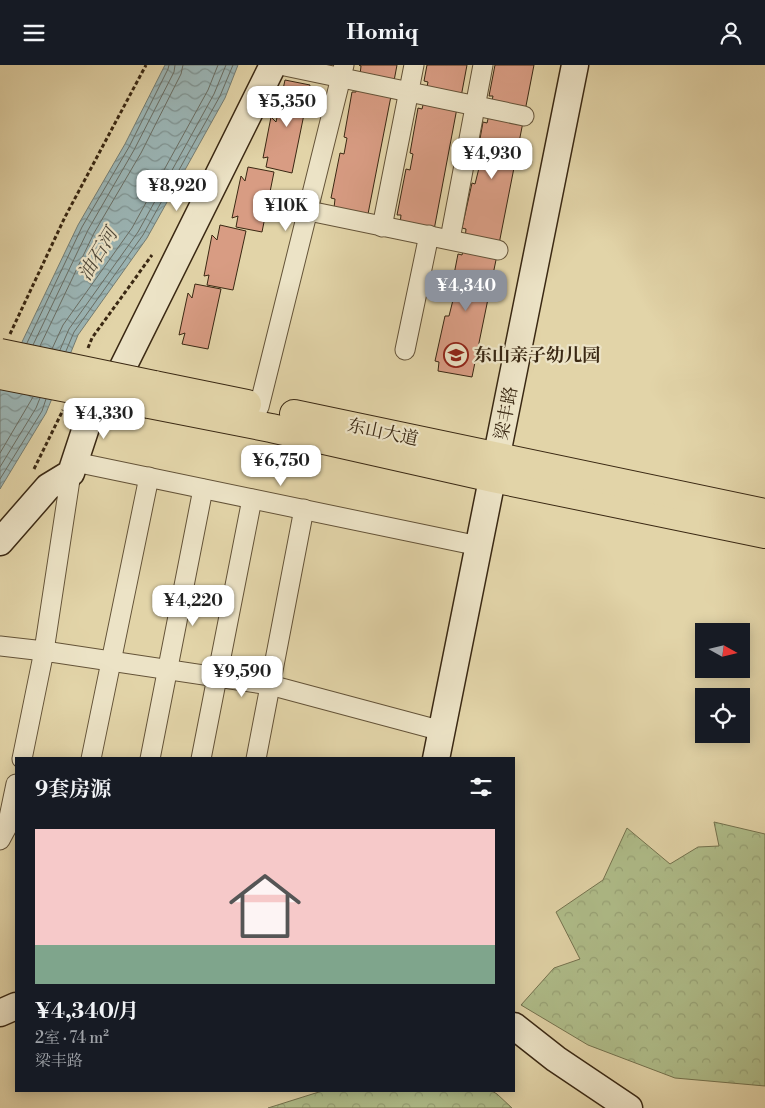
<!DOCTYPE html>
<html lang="zh">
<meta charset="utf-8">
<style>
:root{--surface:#171b24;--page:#242831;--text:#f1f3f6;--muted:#9ea1a6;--accent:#8c9099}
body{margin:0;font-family:"Libre Bodoni","Noto Serif SC",serif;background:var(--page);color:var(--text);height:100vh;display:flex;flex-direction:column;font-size:19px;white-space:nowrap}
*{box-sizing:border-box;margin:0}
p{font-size:16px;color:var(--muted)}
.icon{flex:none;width:28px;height:28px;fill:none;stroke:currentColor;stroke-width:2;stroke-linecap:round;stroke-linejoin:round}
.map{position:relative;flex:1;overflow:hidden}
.drawer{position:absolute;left:15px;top:692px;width:500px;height:335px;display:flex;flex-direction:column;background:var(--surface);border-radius:0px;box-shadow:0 2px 12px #0003}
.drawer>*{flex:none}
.needle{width:32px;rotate:98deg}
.tools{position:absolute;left:695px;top:558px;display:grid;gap:10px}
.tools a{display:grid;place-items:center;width:55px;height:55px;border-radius:0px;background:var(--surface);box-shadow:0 2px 12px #0003;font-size:25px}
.price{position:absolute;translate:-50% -42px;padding:0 11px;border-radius:10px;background:#fff;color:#222;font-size:16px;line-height:32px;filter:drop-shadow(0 1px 2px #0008)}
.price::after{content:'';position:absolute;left:50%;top:30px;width:15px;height:11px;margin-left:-8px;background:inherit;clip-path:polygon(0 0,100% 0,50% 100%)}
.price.selected{background:var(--accent);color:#fff}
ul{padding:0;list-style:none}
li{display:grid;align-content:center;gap:10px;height:265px;padding:0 20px}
li span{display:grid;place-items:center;height:155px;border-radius:0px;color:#555}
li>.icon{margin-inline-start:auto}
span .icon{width:90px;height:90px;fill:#fffc;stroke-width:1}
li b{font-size:21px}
h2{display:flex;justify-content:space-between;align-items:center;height:60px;padding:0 20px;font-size:21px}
header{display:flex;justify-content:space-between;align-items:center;height:65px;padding:0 20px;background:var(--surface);font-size:22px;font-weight:800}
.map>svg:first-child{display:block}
.forest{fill:url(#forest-crowns);stroke:#74724e}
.water{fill:url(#water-waves);stroke:#747d74}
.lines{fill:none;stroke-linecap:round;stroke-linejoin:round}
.shore{stroke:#6a6e64;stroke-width:1}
.building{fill:#d89c83;stroke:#3a2813}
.street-casing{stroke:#645338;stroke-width:21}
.secondary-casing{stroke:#3a2813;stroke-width:29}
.primary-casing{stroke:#3a2813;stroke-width:30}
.path{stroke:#3a2813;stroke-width:3;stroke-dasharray:4 2.5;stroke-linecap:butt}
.street{stroke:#ece3c6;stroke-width:19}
.secondary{stroke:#ece3c6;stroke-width:26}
.primary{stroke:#e2d4a8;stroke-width:28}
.primary-bridge-casing{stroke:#3a2813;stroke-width:30;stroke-linecap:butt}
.primary-bridge{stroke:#e2d4a8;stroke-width:28}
.labels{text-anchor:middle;stroke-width:4.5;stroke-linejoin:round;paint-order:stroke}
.poi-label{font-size:18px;font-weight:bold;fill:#3a2813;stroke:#ece3c6;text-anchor:start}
.street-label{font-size:18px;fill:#3a2813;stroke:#ece3c6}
.water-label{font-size:19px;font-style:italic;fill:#524b3c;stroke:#ece3c6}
</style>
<header><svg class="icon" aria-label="menu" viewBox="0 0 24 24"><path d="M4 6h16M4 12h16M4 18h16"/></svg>Homiq<svg class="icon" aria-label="person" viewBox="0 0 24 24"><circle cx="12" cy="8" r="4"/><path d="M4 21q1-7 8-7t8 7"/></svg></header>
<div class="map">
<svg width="765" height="1043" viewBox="0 0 765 1043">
<defs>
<pattern id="forest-crowns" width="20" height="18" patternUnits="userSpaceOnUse" patternTransform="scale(1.25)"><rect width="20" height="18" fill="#afbd8a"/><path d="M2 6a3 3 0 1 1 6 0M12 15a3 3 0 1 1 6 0" fill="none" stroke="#97a276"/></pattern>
<pattern id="water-waves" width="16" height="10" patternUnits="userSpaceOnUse" patternTransform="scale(1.25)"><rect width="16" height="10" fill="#9bb5b5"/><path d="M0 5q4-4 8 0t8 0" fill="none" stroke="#7f9392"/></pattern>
</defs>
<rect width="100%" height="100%" fill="#e2d4a8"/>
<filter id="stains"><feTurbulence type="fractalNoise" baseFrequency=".004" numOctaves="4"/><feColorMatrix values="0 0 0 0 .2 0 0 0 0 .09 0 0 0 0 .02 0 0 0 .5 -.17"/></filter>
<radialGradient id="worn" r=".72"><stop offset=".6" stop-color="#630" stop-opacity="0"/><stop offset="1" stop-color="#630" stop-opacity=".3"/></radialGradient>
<g class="forest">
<path d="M714 757 765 769V1021L675 1013 588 980 521 940 554 903 580 894 556 847 603 815 627 763 670 799 698 782 719 781Z"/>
<path d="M322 1026H492L497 1029 512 1043H268Z"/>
</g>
<path class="water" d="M165 0H238L225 33 147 173 78 270 46 348 0 424V323L78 160 125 79Z"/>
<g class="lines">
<g class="shore">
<path d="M27 278 82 162 129 82 168 4 169 0"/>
<path d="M33 280 88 165 134 85 174 7 175 0"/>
<path d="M40 281 94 168 141 88 181 9 183 0"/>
<path d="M52 284 63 260 132 163 208 25 218 0"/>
<path d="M60 285 69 264 138 167 214 29 226 0"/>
<path d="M66 286 74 267 143 170 220 31 233 0"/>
<path d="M0 388 33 332"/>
<path d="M0 402 36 343 40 333"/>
<path d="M0 414 42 346 46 334"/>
</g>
</g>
<g class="building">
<path d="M359 0H397L394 16 360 10 361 1Z"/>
<path d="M427 0H467L461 32 426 26 428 17 424 16Z"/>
<path d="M495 0H534L525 46 491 40 493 31H489Z"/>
<path d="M285 15 310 20 292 108 266 102 268 92 263 93 271 52 276 57Z"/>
<path d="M358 20 392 26 368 149 334 143 335 134 331 133 340 88 344 89 347 73 344 72 352 27H356Z"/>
<path d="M424 36 457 43 434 165 400 159 401 150H397L406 104 410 105 413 89 410 88 418 43 422 44Z"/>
<path d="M489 50 523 57 499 179 465 174 466 164 462 163 472 118 475 119 479 103 475 102 483 57 487 58Z"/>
<path d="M248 102 274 107 262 167 236 162 238 151 232 153 241 111 245 116Z"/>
<path d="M220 160 246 166 233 225 207 220 209 210 204 211 212 170 217 175Z"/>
<path d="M464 182 497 190 472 312 438 306 439 297 435 296 445 251H449L453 235H449L458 189 462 190Z"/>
<path d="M195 219 221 224 208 284 182 279 185 268 179 270 188 228 192 233Z"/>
</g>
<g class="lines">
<defs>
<g id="street">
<path d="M280 0 524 51"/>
<path d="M309 146 498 185"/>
<path d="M382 162 414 0"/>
<path d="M450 174 483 0"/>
<path d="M405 285 429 170"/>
<path d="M259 342 344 0"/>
<path d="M75 397 479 481"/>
<path d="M0 581 44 586 71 408"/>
<path d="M22 694 44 586 270 620 442 666"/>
<path d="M91 694 149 412"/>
<path d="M150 694 203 424"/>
<path d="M201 694 252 434"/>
<path d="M256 694 304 444"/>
<path d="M0 775 7 762 16 719"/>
</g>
<g id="secondary">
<path d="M118 312 273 0"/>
<path d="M0 477 48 422 71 408 97 329"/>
<path d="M436 694 575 0"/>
<path d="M0 948 16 941"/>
<path d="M514 961 556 994 629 1043"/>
</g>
<g id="primary">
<path d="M154 320 247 339"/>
<path d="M149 339 271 363 493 413 765 469"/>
<path d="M294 349 765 448"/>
</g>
</defs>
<use href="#street" class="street-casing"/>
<use href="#secondary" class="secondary-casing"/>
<use href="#primary" class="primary-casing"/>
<g class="path">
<path d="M10 269 65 152 146 0"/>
<path d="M88 283 92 273 152 190"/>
<path d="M34 404 63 345"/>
</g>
<use href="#street" class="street"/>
<use href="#secondary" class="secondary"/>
<use href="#primary" class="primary"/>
<defs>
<g id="primary-bridge">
<path d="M0 288 154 320"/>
<path d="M0 310 149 339"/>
</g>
</defs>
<use href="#primary-bridge" class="primary-bridge-casing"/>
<use href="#primary-bridge" class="primary-bridge"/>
</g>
<defs>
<symbol id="school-ring" viewBox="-11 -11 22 22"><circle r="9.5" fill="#ece3c6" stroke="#8f2418" stroke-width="1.5"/><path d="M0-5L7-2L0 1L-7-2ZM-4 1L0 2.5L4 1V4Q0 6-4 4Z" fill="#8f2418"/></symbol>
</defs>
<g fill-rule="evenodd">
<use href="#school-ring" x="442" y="276" width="28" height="28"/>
</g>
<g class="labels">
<g class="poi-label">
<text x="474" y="296">东山亲子幼儿园</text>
</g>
<g class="street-label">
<text transform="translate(506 348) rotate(-79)" y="6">梁丰路</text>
<text transform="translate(383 367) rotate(12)" y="6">东山大道</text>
</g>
<g class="water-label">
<text transform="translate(97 189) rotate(-59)" y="7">油石河</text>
</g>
</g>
<rect width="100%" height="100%" filter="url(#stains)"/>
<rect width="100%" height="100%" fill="url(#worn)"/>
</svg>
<div class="tools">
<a><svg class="needle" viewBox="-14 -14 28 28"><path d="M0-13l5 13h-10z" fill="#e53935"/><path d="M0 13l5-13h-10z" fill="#9ea1a6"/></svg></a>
<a><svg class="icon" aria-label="locate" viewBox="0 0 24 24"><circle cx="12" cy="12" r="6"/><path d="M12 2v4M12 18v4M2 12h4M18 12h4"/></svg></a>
</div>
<b class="price" style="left:287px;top:63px">¥5,350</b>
<b class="price" style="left:492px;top:115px">¥4,930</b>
<b class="price" style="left:177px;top:147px">¥8,920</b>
<b class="price" style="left:286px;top:167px">¥10K</b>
<b class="price selected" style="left:466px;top:247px">¥4,340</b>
<b class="price" style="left:104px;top:375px">¥4,330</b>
<b class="price" style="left:281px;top:422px">¥6,750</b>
<b class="price" style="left:193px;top:562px">¥4,220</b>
<b class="price" style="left:242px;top:633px">¥9,590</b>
<section class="drawer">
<h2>9套房源<svg class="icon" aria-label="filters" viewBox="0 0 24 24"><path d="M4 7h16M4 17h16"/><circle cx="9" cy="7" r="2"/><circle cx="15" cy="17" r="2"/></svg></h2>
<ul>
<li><span style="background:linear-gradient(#f6c9c9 75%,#7fa58c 0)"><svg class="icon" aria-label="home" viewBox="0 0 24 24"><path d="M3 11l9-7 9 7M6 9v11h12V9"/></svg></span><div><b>¥4,340/月</b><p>2室 · 74 m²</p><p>梁丰路</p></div></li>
</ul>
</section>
</div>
